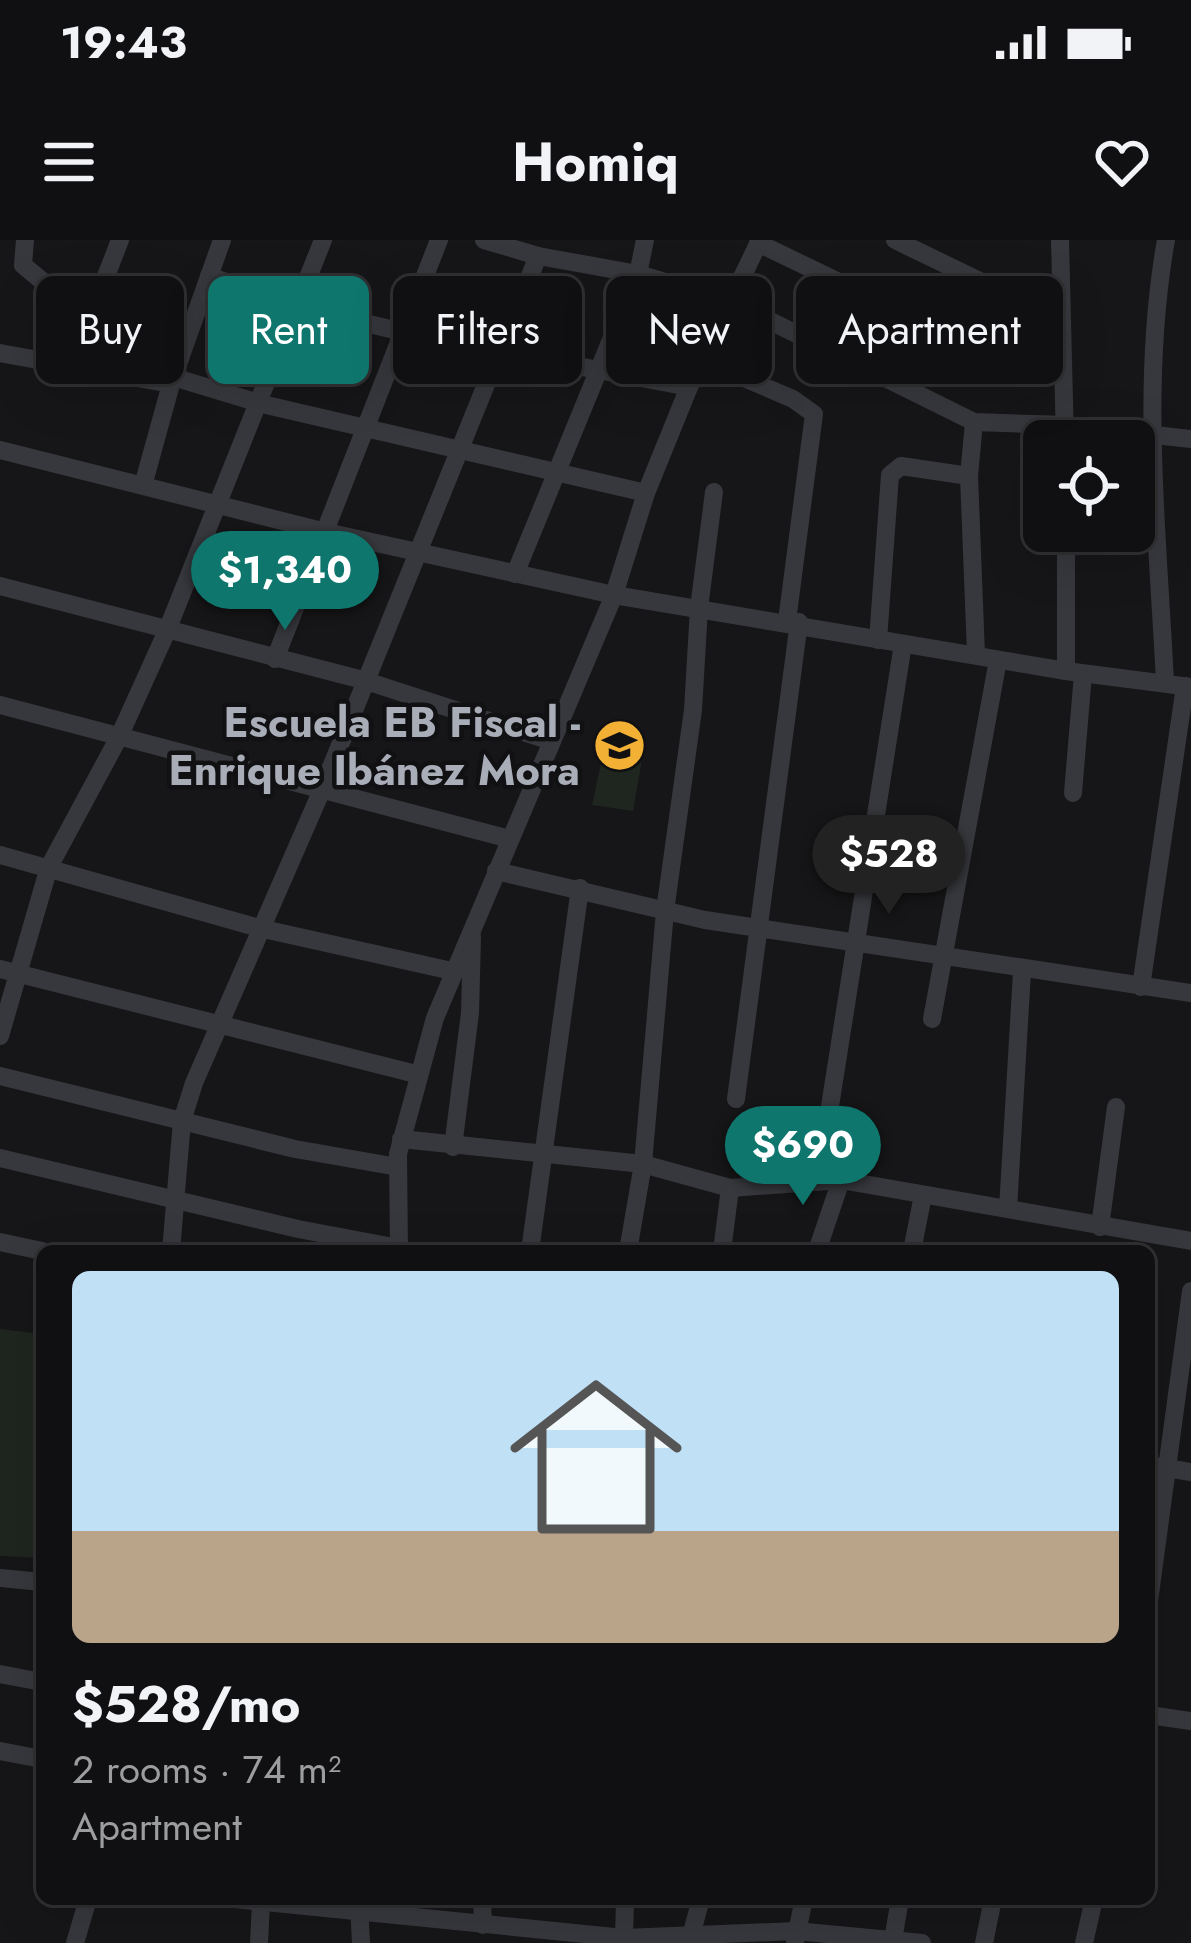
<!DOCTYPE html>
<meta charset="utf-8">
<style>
:root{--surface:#101012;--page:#1e1e20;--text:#f1f3f6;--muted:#9c9d9f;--line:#303032;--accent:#0f766e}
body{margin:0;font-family:Jost,sans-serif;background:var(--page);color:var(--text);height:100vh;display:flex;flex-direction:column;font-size:45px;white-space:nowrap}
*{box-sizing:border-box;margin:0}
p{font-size:39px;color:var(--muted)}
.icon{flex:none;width:66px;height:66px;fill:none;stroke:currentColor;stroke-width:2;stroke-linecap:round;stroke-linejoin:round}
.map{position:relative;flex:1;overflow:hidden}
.details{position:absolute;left:36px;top:1005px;width:1119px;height:660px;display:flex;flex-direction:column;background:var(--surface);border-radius:18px;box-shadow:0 12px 48px #0002,0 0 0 3px var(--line)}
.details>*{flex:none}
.guide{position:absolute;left:36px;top:36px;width:1119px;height:108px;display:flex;gap:24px}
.controls{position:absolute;left:1023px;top:180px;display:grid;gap:24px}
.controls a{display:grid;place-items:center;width:132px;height:132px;border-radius:18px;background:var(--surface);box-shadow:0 12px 48px #0002,0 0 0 3px var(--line);font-size:60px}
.price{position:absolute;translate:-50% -102px;padding:0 27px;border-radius:42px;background:var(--accent);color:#fff;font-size:39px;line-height:78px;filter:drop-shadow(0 3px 6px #0008)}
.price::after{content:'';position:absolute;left:50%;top:72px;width:36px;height:27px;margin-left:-18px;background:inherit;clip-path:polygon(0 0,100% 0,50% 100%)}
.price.current{background:#222;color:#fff}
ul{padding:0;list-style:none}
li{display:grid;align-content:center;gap:24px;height:636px;padding:0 36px}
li+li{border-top:3px solid var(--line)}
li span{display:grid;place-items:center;height:372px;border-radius:18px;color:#555}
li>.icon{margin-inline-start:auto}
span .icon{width:216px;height:216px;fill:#fffc;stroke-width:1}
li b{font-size:51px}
.pill{padding:0 42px;border-radius:18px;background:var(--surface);box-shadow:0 12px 48px #0002,0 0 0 3px var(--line);font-size:42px;line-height:108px}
.pill.current{background:var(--accent);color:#fff}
.status{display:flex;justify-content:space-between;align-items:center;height:84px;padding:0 60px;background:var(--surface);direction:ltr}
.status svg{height:33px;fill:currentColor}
header{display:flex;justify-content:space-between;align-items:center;height:156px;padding:0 36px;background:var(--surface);font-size:54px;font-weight:700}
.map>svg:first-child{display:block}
.green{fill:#1e261f}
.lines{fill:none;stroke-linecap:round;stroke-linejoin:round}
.street{stroke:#37383d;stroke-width:18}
.labels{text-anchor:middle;stroke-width:9;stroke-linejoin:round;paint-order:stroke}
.poi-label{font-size:42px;font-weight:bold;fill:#a8adb8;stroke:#111113;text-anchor:end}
</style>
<div class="status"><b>19:43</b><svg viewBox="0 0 49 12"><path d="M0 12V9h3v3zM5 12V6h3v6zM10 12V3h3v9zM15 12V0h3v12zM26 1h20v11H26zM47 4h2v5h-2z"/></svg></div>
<header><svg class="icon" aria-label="menu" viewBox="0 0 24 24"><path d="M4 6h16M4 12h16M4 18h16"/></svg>Homiq<svg class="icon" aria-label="heart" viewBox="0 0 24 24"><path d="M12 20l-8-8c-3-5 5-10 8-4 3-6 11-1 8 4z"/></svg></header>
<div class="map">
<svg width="1191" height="1703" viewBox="0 0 1191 1703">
<rect width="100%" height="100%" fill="#161618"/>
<g class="green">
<path d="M607 496 645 502 633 571 592 565Z"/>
<path d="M0 1089 42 1094V1318L0 1316Z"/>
</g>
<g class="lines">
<g class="street">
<path d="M25 0 23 25 89 80"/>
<path d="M484 0 538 16 638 34 732 62 974 182 1065 185 1191 199"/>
<path d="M895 0 1058 79"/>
<path d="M1060 0 1065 201"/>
<path d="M758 3 1007 123 1061 135"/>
<path d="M209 36C364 94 528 115 689 147"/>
<path d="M0 113 171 144"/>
<path d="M702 120 793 159 814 174 787 381"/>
<path d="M80 125 89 80 120 0"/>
<path d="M173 137 262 164 646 253"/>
<path d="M974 182 969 236 976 414"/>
<path d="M0 210 326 292 614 355 1066 431 1191 447"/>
<path d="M144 242 171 144 222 0"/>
<path d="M1066 291V431"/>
<path d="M515 334 638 34 645 0"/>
<path d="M0 346 363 440 551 501"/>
<path d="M878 400 890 235 901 226 969 236"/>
<path d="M275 419 439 0"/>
<path d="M1165 443C1158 296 1140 145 1166 0"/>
<path d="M0 465 510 599"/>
<path d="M1073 553 1083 434"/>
<path d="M0 615 259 688 452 731"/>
<path d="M496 631 705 680 1191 753"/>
<path d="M0 729 416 834"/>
<path d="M1141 747 1185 446"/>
<path d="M932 779 998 420"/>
<path d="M0 796 49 627 119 497 166 393 323 0"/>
<path d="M0 836 295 909 398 927"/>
<path d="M736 859 799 382"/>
<path d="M401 899 643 924 730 948 841 940 1191 1001"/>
<path d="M453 907 470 773 472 697"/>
<path d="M0 918 298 989 399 1008"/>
<path d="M818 942 903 404"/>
<path d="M1008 969 1022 732"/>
<path d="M1100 987 1116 867"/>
<path d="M0 1002 42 1011"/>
<path d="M171 1011 182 881 194 843 321 552 538 16"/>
<path d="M399 1011 398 914 435 778 614 355 646 253 689 147 760 0"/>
<path d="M530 1011 580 648"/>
<path d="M628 1011 643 924 665 671 693 470 699 368 714 252"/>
<path d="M722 1011 730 948"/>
<path d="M817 1011 841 940"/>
<path d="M912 1011 923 955"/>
<path d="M1149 1225 1191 1232"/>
<path d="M0 1338 42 1342"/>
<path d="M1149 1361 1191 1051"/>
<path d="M0 1434 42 1442"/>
<path d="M1149 1475 1191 1481"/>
<path d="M0 1511 42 1519"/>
<path d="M235 1659 624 1698 796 1691 922 1703"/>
<path d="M482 1659 483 1685"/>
<path d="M359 1664 361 1703"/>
<path d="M624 1698 625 1659"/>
<path d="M893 1700 900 1659"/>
<path d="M795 1701 804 1659"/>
<path d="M75 1703 88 1659"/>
<path d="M259 1703 261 1662"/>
<path d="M689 1703 701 1659"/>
<path d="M984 1703 993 1659"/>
<path d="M1084 1703 1094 1659"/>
</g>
</g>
<defs>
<symbol id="school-disc" viewBox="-11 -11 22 22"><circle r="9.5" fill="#f2b134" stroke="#111113"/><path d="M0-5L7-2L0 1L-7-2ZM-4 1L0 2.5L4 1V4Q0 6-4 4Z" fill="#111"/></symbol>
</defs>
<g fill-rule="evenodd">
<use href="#school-disc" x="590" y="476" width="59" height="59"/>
</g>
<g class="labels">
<g class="poi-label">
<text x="580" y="497">Escuela EB Fiscal -<tspan x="580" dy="48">Enrique Ibánez Mora</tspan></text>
</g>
</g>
</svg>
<div class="controls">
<a><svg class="icon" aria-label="locate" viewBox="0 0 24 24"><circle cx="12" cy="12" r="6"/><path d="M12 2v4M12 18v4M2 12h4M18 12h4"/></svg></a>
</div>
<b class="price" style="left:285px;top:393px">$1,340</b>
<b class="price current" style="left:889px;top:677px">$528</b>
<b class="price" style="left:803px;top:968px">$690</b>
<div class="guide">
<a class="pill">Buy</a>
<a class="pill current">Rent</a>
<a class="pill">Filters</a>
<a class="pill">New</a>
<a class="pill">Apartment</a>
</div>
<section class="details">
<ul>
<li><span style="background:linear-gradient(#bfe0f5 70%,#b9a48a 0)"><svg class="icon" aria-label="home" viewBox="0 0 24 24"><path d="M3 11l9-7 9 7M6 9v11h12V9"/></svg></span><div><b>$528/mo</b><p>2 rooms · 74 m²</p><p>Apartment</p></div></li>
</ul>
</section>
</div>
